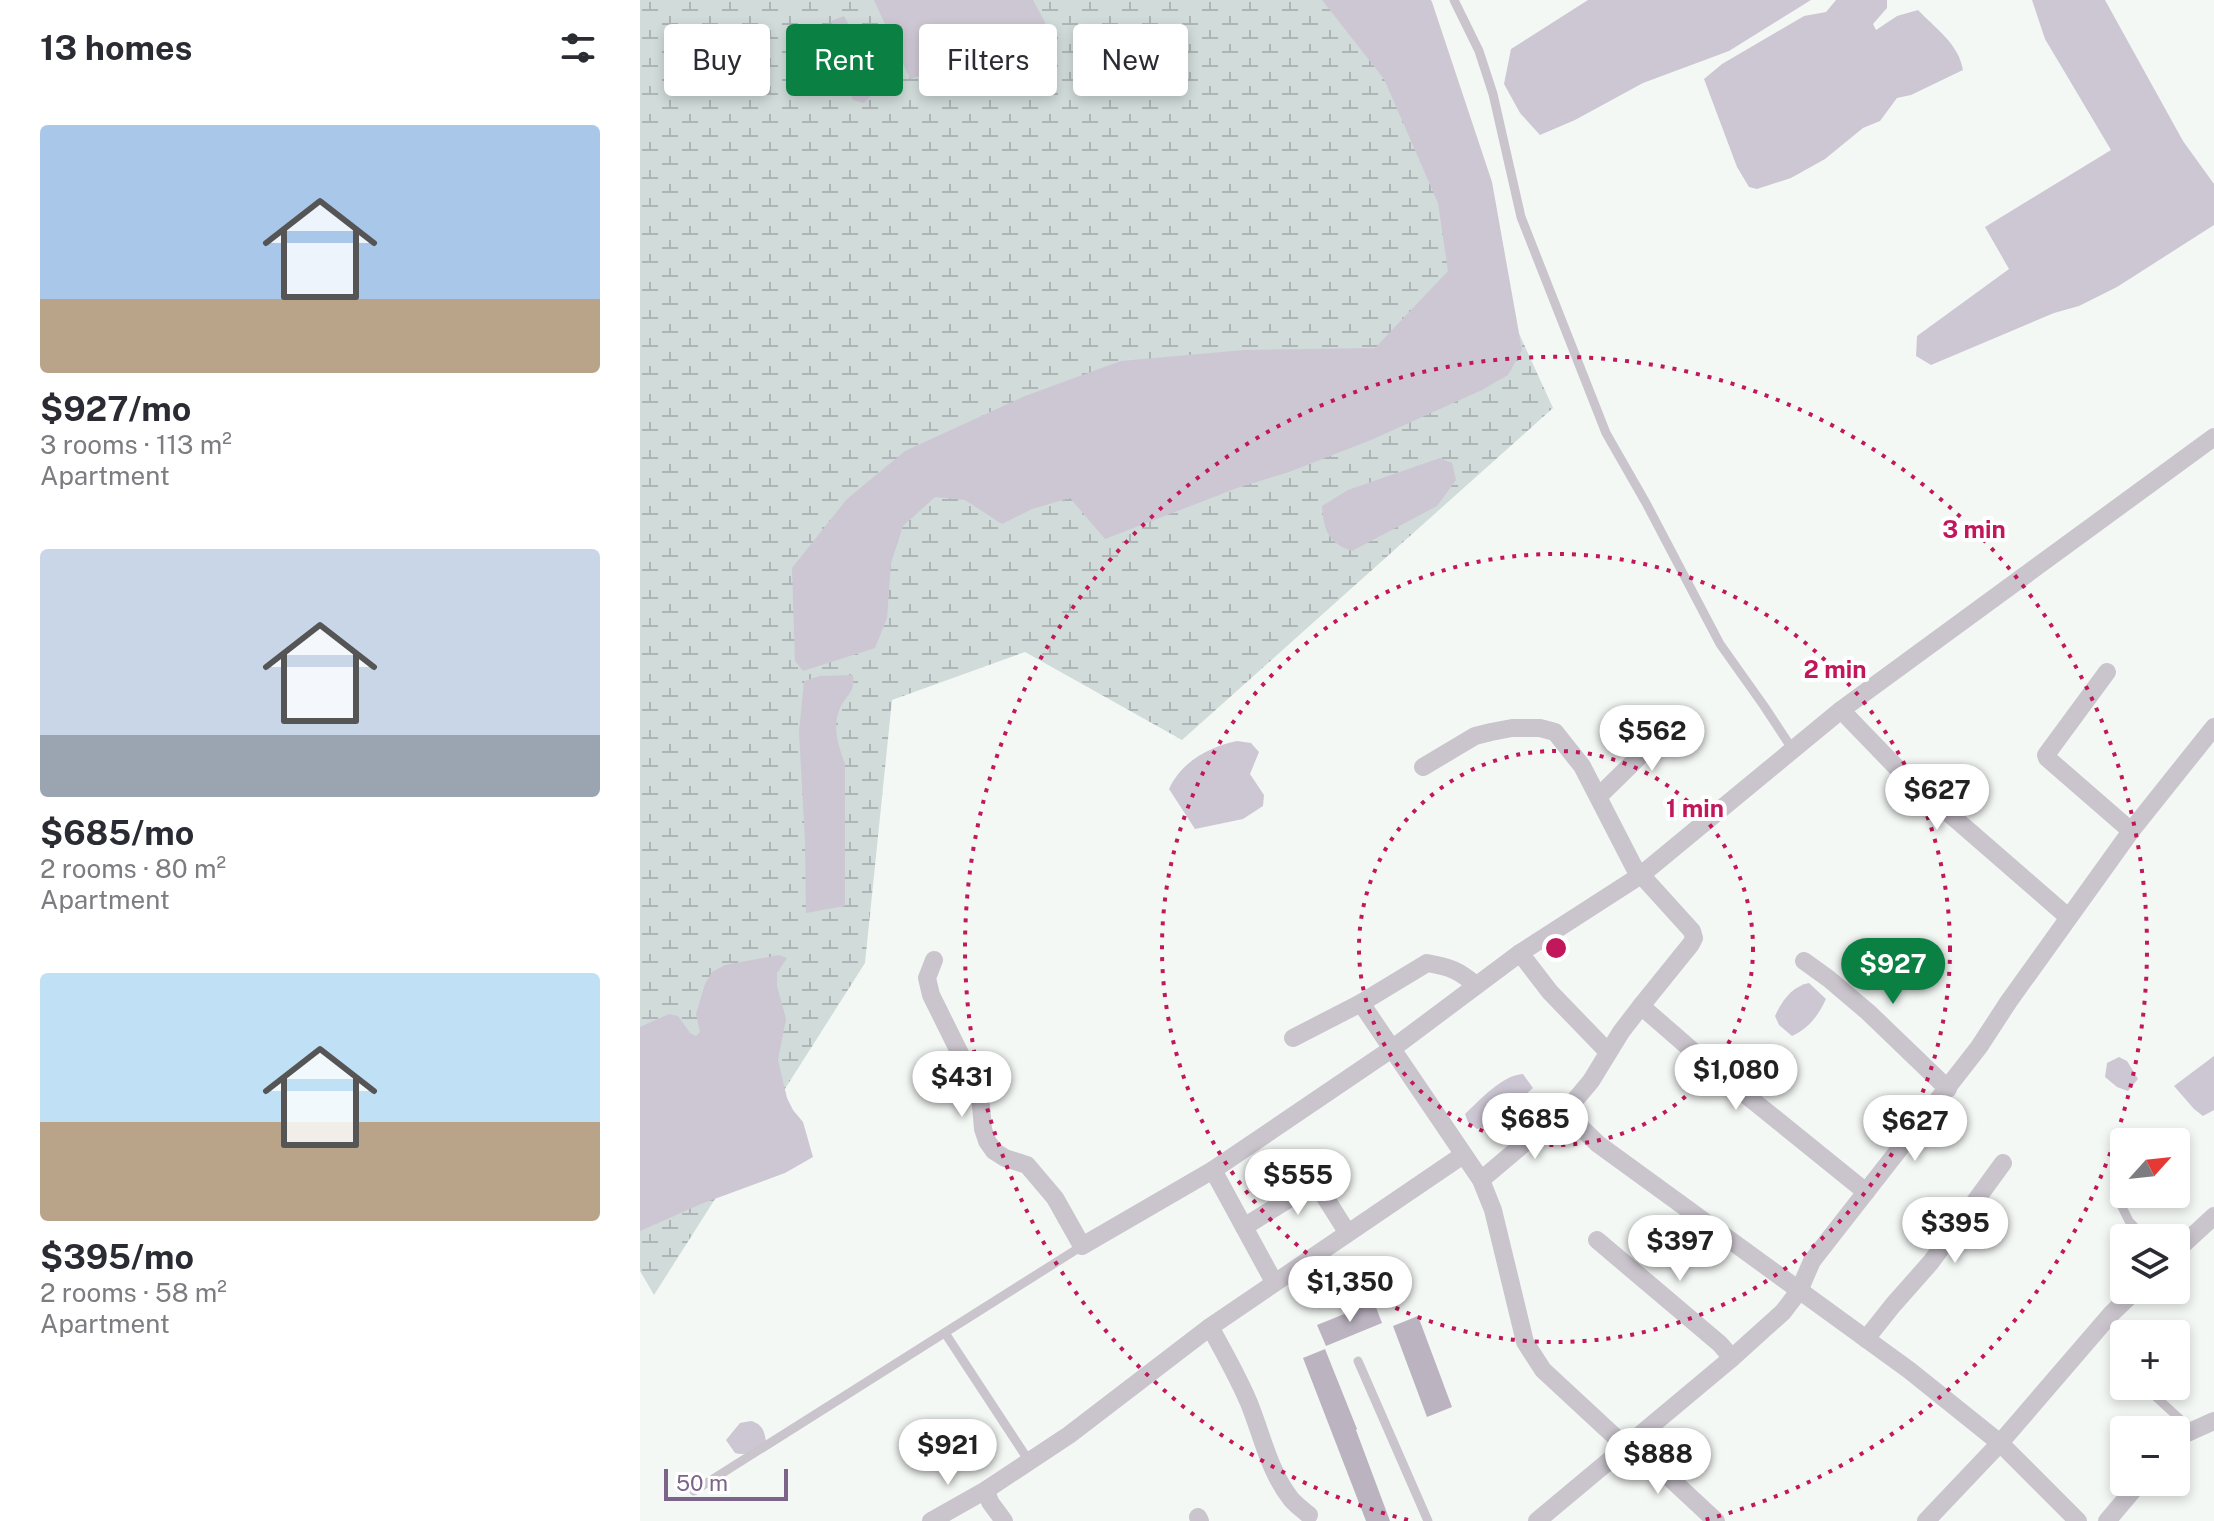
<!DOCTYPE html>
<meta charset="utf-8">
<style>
:root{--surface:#fff;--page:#f2f2f3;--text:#2b2b33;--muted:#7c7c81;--accent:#0b8043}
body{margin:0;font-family:"Public Sans",sans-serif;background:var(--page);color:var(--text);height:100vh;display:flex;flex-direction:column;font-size:30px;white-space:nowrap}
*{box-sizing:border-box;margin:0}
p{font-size:26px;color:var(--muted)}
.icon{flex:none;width:44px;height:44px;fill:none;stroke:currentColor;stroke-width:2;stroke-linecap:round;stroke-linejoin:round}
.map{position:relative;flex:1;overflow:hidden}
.side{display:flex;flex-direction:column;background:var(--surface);width:640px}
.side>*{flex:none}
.banner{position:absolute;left:24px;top:24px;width:760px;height:72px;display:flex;gap:16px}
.needle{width:52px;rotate:63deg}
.buttons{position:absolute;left:1470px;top:1128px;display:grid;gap:16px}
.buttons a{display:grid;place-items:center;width:80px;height:80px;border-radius:8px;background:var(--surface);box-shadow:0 4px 12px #0003;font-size:40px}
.scale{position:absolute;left:24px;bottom:20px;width:124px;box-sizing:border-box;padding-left:8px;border:4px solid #7c6389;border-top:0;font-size:22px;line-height:28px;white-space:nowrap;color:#7c6389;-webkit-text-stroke:6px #fff;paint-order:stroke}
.price{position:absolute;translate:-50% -68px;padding:0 18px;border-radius:28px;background:#fff;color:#222;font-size:26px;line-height:52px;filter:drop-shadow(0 2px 4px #0008)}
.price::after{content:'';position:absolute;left:50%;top:48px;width:24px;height:18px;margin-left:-12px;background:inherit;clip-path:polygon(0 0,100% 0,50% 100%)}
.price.current{background:var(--accent);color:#fff}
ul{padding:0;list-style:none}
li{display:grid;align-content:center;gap:16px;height:424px;padding:0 40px}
li span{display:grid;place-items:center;height:248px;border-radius:8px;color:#555}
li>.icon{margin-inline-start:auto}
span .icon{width:144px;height:144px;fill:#fffc;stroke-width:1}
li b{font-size:34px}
h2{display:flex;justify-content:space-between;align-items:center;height:96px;padding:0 40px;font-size:34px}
.pill{padding:0 28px;border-radius:8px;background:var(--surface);box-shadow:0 4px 12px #0003;font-size:28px;line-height:72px}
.pill.current{background:var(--accent);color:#fff}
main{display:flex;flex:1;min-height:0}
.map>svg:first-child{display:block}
.wetland{fill:url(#wetland-marsh)}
.water{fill:#cdc7d4}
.building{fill:#bcb3c1}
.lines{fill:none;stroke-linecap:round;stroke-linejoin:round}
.lane{stroke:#cac4cd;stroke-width:9}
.street{stroke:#cac4cd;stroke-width:18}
.ring{fill:none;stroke:#c2185b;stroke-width:4;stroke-dasharray:4 8}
.centre{fill:#c2185b;stroke:#fff;stroke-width:4}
.ring-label{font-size:24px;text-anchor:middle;font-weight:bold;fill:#c2185b;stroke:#fff;stroke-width:8;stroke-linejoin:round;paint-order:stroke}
</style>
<main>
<section class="side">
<h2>13 homes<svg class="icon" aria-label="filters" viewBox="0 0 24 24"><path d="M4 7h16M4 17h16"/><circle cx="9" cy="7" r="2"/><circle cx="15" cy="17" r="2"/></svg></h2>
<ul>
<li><span style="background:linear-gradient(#a9c7e8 70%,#b9a48a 0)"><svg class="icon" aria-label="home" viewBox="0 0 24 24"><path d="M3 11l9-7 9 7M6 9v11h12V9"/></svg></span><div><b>$927/mo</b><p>3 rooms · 113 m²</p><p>Apartment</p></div></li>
<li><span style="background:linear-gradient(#c9d6e8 75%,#9aa5b1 0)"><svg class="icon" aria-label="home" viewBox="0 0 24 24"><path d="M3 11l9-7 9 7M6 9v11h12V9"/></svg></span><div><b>$685/mo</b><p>2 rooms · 80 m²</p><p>Apartment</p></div></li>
<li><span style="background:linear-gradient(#bfe0f5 60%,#b9a48a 0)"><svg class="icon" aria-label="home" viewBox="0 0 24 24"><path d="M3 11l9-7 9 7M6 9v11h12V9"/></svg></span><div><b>$395/mo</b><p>2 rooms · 58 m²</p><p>Apartment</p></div></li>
</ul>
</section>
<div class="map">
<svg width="1574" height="1521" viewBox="0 0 1574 1521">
<defs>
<pattern id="wetland-marsh" width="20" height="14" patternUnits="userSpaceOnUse" patternTransform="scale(2)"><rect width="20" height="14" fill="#d0dbda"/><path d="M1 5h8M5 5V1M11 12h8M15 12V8" fill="none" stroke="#aeb5b7"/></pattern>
</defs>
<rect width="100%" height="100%" fill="#f4f8f5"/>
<path class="wetland" d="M0 0H727L913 408 542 740 385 652 252 700 225 963 14 1295 0 1271Z"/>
<g class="water">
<path d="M234 0H393L408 28 398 39 270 79Z"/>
<path d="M682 0H791L792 2 852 182 882 350 868 375 842 390 731 440 649 472 597 488 465 539 430 498 392 509 362 524 325 500 295 497 263 526 251 563 247 618 235 648 163 671 155 661 152 568 207 499 265 451 385 396 481 361 604 350 735 348 808 271 798 203 744 79Z"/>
<path d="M948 0H1171L1089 51 1003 83 935 120 900 135 880 113 864 84 871 49Z"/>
<path d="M1196 0H1247V8L1233 24 1236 30 1257 16 1278 10C1295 28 1319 44 1323 70L1271 95 1257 98 1240 121 1223 128 1185 159 1151 178 1117 189 1109 187 1097 167 1064 79 1082 64 1164 16 1186 12Z"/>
<path d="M1392 0H1465L1543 141 1574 184V225L1477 287 1439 306 1414 313 1291 365 1276 356 1277 336 1369 269 1345 227 1471 150 1405 39Z"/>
<path d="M204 16 218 42 228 51 240 86 224 103 213 100 210 92 211 71 191 21Z"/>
<path d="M800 458 812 463 816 480 797 506 712 551C688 543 684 531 682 506L708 490Z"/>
<path d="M213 675C215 696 205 694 199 711 192 728 199 748 205 764V906L166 913 165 840 159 732 164 681 180 676Z"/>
<path d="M597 741 611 743 619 752 610 774 624 795 623 806 603 819 555 829 529 789C542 761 569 747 597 741Z"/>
<path d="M139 955 147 958 137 973V986L146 1019 138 1060 147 1098 153 1110 163 1122 173 1157 145 1173 61 1204 0 1231V1027L29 1014 38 1016 50 1033 56 1036 60 1032 56 1014 65 984 72 972 85 965Z"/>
<path d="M1169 983 1186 999C1178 1016 1169 1028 1152 1036L1139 1025 1135 1016C1142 1000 1153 986 1169 983Z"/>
<path d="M1574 1056V1110L1563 1116 1554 1109 1534 1086Z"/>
<path d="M1479 1057 1487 1061 1498 1079 1488 1091 1477 1087 1465 1077 1467 1063Z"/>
<path d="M883 1074 893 1088C877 1102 859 1125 837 1129L828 1122 825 1114C840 1100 862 1075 883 1074Z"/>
<path d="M111 1421C122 1424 124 1430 126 1441 116 1449 108 1457 95 1453L86 1440 100 1423Z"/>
</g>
<g class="building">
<path d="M734 1302 742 1323 686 1346 677 1325Z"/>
<path d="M778 1316 812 1407 787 1417 753 1326Z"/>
<path d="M685 1349 717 1429 716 1430 750 1521H726L663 1358Z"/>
</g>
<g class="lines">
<g class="lane">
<path d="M814 0 839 51 853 94 881 217 966 433 1006 503 1080 644 1124 706 1153 750"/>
<path d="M1484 1181 1479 1201 1489 1221 1505 1238"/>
<path d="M305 1333 389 1461"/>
<path d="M718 1361 788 1521"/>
<path d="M1504 1386 1552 1430"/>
<path d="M54 1491 442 1246"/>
</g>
<g class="street">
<path d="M1467 672 1406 755 1407 758 1491 831"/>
<path d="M1201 710 1259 770 1428 917"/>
<path d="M783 767 835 736 851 732 872 728H900L915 732 942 766 994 867 1052 931 1054 938 1051 944 1001 1006"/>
<path d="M959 796 1008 748 1039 721"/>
<path d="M880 953 910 992 968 1052"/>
<path d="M294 960 287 978 291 995 340 1094 343 1129 347 1141 354 1151 365 1158 387 1165 415 1198 442 1246 573 1170 753 1048 880 953 1001 875 1201 710 1574 437"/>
<path d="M1164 961 1189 979 1228 1012 1308 1089"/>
<path d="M721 1003 841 1180 853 1210 885 1342 903 1370 985 1446"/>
<path d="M653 1038 721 1003 787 963C810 967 818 970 836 985"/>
<path d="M573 1170 634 1282"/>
<path d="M841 1180 900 1130 925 1112"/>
<path d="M1226 1192 1070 1066 1001 1006 981 1032 951 1081 925 1112 958 1144 1269 1370 1360 1443 1438 1521"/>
<path d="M604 1227 671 1185 678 1186 707 1232"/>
<path d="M957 1240 1080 1344 1092 1358"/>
<path d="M1536 1251 1574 1216"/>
<path d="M570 1327C584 1352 598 1377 609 1403 622 1435 629 1471 651 1499 656 1505 663 1510 669 1515"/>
<path d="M1226 1339 1253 1305 1291 1262 1363 1163"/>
<path d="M1536 1438 1574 1421"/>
<path d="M990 1441 1076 1521"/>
<path d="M346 1490 350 1502 364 1521"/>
<path d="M558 1517 560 1521"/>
<path d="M291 1521 346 1490 429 1435 570 1327 823 1155"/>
<path d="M897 1521 1092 1358 1143 1312 1159 1291 1172 1261 1339 1047 1369 1001 1491 831 1574 727"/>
<path d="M1286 1521 1360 1443 1471 1314 1496 1290"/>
<path d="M1467 1521 1500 1482"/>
</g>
</g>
<g class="ring">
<circle cx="916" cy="948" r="197"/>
<circle cx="916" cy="948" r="394"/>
<path d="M768 1520A591 591 0 1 1 1064 1520"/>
</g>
<circle cx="916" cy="948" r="12" class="centre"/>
<g class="ring-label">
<text x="1334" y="538">3 min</text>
<text x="1195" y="678">2 min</text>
<text x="1055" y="817">1 min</text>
</g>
</svg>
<div class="buttons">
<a><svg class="needle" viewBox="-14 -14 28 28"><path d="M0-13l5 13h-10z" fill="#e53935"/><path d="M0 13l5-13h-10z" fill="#7c7c81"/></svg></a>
<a><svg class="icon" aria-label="layers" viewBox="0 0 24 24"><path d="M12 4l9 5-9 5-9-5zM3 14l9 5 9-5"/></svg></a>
<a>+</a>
<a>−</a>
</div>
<div class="scale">50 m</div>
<b class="price" style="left:1012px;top:773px">$562</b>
<b class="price" style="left:1297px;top:832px">$627</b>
<b class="price current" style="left:1253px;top:1006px">$927</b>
<b class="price" style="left:1096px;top:1112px">$1,080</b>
<b class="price" style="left:322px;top:1119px">$431</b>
<b class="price" style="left:895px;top:1161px">$685</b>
<b class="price" style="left:1275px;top:1163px">$627</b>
<b class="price" style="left:658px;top:1217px">$555</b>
<b class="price" style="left:1315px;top:1265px">$395</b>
<b class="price" style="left:1040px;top:1283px">$397</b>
<b class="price" style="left:710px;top:1324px">$1,350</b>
<b class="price" style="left:308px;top:1487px">$921</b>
<b class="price" style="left:1018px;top:1496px">$888</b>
<div class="banner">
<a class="pill">Buy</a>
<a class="pill current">Rent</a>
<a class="pill">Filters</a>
<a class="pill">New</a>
</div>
</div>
</main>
